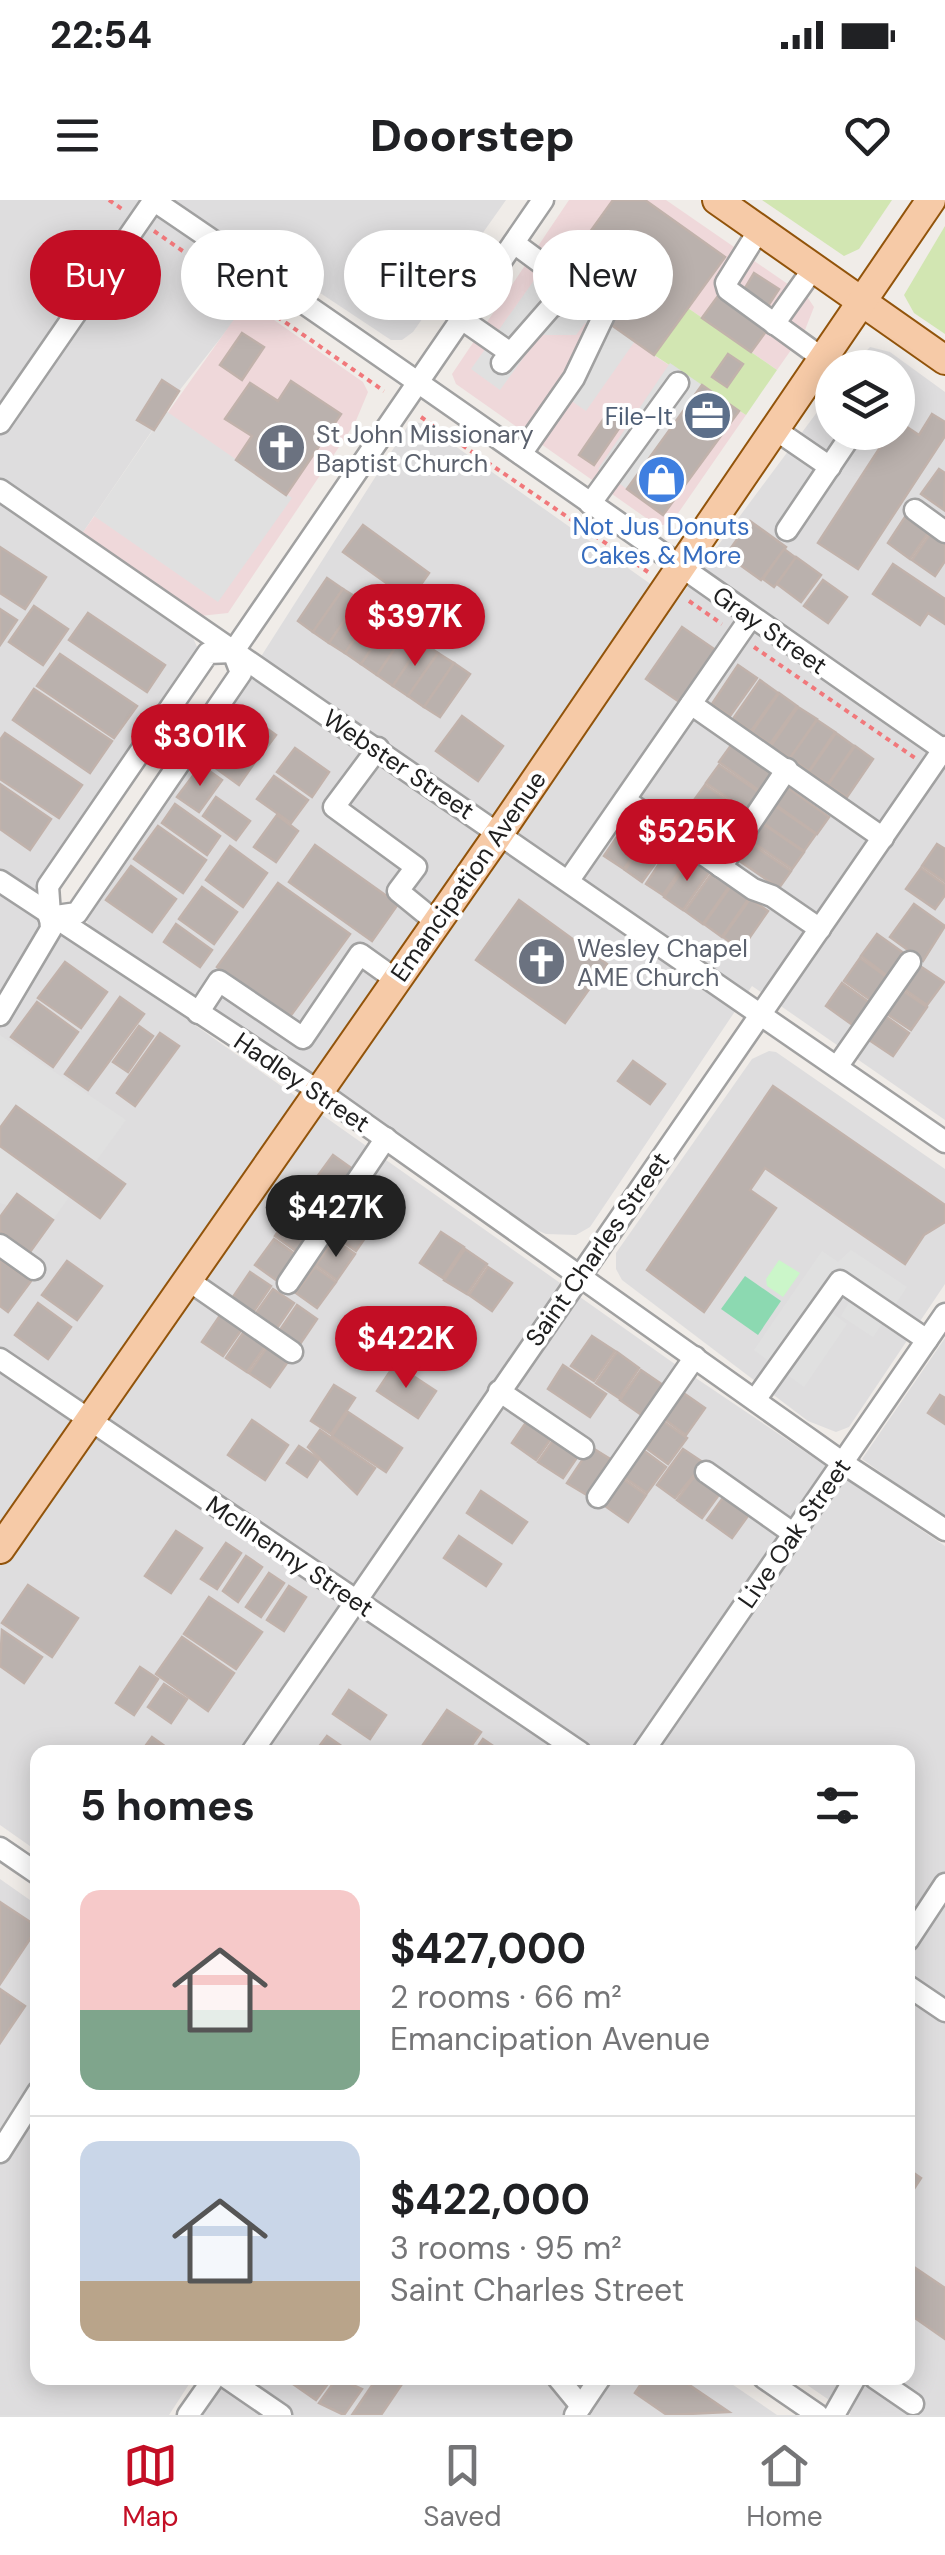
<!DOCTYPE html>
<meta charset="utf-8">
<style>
:root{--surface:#fff;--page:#f2f2f2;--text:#202124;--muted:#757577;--line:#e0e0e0;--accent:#c30e25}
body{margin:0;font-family:"DM Sans",sans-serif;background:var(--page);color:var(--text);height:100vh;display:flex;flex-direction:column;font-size:38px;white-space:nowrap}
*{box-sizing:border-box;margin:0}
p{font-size:32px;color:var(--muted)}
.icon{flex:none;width:55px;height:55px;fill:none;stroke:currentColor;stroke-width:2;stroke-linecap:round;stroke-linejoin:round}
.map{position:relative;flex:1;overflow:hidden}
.sheet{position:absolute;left:30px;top:1545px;width:885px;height:640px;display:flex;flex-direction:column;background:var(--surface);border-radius:20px;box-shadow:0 5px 25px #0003}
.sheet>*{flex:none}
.hud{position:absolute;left:30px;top:30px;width:885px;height:90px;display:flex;gap:20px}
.fabs{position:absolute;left:815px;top:150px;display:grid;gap:20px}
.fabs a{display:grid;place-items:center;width:100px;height:100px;border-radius:50%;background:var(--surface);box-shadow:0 5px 25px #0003;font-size:50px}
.price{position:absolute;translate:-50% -85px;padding:0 22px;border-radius:35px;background:var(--accent);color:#fff;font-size:32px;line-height:65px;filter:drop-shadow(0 2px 5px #0008)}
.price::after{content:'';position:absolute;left:50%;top:60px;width:30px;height:22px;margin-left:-15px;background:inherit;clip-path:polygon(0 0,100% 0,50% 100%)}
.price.on{background:#222;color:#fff}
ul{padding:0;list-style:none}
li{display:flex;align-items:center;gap:30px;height:250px;padding:0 50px}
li+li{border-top:2px solid var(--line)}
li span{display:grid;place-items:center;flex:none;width:280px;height:200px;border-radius:20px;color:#555}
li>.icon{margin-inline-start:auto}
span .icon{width:120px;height:120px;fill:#fffc;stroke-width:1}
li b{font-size:42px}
h2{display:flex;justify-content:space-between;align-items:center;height:120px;padding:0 50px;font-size:42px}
.chip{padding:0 35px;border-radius:45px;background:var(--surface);box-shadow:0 5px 25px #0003;font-size:35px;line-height:90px}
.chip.on{background:var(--accent);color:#fff}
.status{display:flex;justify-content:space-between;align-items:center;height:70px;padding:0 50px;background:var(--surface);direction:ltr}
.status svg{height:28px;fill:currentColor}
header{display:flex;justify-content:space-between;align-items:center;height:130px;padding:0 50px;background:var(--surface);font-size:45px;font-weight:800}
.menu{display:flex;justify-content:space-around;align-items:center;height:140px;border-top:2px solid var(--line);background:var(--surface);font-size:28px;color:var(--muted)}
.menu a{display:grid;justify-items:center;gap:5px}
.menu .on{color:var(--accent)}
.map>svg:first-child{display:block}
.residential{fill:#deddde}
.commercial{fill:#efd8da;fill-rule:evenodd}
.grass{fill:#d2e6b2}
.park{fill:#cbf6c9}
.pitch{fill:#8cd9b1}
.parking{fill:#e0e0e0}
.building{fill:#bab1ad;stroke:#c1b2ab;stroke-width:2.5}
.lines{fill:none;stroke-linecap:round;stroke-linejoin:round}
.minor-casing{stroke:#a1a1a1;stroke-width:25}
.major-casing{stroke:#92540b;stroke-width:32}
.path{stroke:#f1787b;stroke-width:4;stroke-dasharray:5 5;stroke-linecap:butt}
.minor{stroke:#fff;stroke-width:20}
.major{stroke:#f6caa7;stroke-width:28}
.labels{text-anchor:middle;stroke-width:8;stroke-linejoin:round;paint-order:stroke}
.service-label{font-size:25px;fill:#4e5e75;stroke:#fff;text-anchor:end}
.worship-label{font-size:25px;fill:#5b616d;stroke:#fff;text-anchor:start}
.shop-label{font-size:25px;fill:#366cbe;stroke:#fff}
.street-label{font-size:25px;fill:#202020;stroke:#fff}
</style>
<div class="status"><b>22:54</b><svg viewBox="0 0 49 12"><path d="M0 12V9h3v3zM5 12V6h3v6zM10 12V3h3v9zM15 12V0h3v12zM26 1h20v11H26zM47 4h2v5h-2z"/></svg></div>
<header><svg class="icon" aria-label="menu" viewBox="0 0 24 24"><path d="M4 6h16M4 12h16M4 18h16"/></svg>Doorstep<svg class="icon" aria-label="heart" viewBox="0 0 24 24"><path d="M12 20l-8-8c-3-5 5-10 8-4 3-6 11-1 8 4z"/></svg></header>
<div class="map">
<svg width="945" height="2215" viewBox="0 0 945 2215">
<rect width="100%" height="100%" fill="#f0ece8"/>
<g class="residential">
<path d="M0 0H506L413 132 402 140H391L278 65 179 191 94 316 70 352 193 438 199 451 25 705 672 1162 945 1346V2215H851L797 2178H908V1552H38L37 1651 0 1625Z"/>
<path d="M870 147 890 152 945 192V920L752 786 590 1027 576 1035 546 1034 524 1025 90 726 85 719 239 491 411 221 424 224 676 402 832 192V232H898V168L851 167Z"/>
<path d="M769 851 776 852 945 969V1084L849 1227 836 1232 808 1221 622 1080 616 1069V1053L752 859Z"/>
<path d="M945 1138V1318L862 1259Z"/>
<path d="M0 1679 37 1705 38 2178H193L169 2215H0Z"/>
<path d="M227 2178H723L777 2215H201Z"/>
</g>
<g class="commercial">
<path d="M569 0H666L808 98 814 107 805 130 777 170 688 108 655 156 746 215 672 322 663 325H656L456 184 452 174ZM608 212 623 221 593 265 579 255Z"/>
<path d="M247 101 363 182 368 192 355 223 228 413 200 416 81 335Z"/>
</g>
<g class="grass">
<path d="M762 0H892L859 49 844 56Z"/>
<path d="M945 26V134L914 113 904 95Z"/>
<path d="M688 108 777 170 746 215 654 155Z"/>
</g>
<path class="park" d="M779 1060 800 1073 783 1097 767 1086 766 1079Z"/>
<path class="pitch" d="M745 1076 781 1101 758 1135 721 1109Z"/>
<g class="parking">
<path d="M552 55 624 105 610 124 635 141 586 211 556 190 596 131 585 123 576 135H540L500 190 471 169Z"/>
<path d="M670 163 702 185 627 289 598 269Z"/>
<path d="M166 211 292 298 218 402 94 316Z"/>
<path d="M0 835 126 920 95 963 16 907 0 928Z"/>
<path d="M0 946 70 996 53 1020 0 1003Z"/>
<path d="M851 1050 907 1087 873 1137 841 1116 851 1099 840 1101 832 1113 847 1124 804 1187 754 1150 822 1051 838 1062Z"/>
</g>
<g class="building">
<path d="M613 0H645L725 57 654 155 610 124 624 105 567 64Z"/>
<path d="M754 73 779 89 766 109 742 93Z"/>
<path d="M718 96 767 130 751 152 702 118Z"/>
<path d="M242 133 264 147 242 180 220 165Z"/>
<path d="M728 154 743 164 727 187 712 177Z"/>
<path d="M162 180 179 191 154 230 137 220Z"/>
<path d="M291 181 341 214 286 295 236 260 252 236 225 219 250 183 278 201Z"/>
<path d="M702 185 739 211 663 315 627 289Z"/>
<path d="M609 211 624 221 594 265 579 255Z"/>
<path d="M932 214 945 222V236L858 369 818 343 890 232H898V221L919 235Z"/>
<path d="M939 269 945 273 944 310 921 294Z"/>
<path d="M905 317 928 333 910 359 888 343Z"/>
<path d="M750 321 786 347 761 380 726 355Z"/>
<path d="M363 325 429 373 410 400 343 352Z"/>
<path d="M930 334 945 345V361L935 376 912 360Z"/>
<path d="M0 347 46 377 25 409 0 393Z"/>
<path d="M784 349 796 358 774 387 763 379Z"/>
<path d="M796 357 821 375 801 402 777 384Z"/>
<path d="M893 364 945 399V424L928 413 920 425 873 394Z"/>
<path d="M327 378 343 389 313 432 298 421Z"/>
<path d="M823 380 847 397 828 423 804 406Z"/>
<path d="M343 389 359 399 329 443 313 432Z"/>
<path d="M359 399 375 410 345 453 329 443Z"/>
<path d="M34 406 68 429 43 465 9 442Z"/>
<path d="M0 409 17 420 0 445Z"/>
<path d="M375 410 391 421 361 464 345 453Z"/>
<path d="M88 413 165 465 147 492 69 440Z"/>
<path d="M391 421 406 432 377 475 361 464Z"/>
<path d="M682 427 717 451 681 503 646 479Z"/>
<path d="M406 432 422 442 393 486 377 475Z"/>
<path d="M422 442 438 453 408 496 393 486Z"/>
<path d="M438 453 454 463 424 507 408 496Z"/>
<path d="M60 454 137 506 114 538 37 486Z"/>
<path d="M454 463 470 474 440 517 424 507Z"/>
<path d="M738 465 757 478 730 516 712 504Z"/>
<path d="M760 480 778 493 751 531 733 519Z"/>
<path d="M34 489 112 541 90 573 13 520Z"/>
<path d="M779 493 797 506 770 544 752 532Z"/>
<path d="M798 507 817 519 790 558 771 546Z"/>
<path d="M240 509 276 535 258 559 222 533Z"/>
<path d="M462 516 503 546 478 581 436 551Z"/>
<path d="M817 520 835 532 809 571 790 558Z"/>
<path d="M5 533 82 585 59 618 0 579V540Z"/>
<path d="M836 533 854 546 828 584 809 572Z"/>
<path d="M219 537 255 562 239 585 203 559Z"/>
<path d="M732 544 772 572 760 591 719 562Z"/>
<path d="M855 546 873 559 847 597 828 585Z"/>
<path d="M295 548 329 572 312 597 277 572Z"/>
<path d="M201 565 222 580 199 612 177 597Z"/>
<path d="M719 565 760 593 747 611 706 583Z"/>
<path d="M274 576 308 600 291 623 257 599Z"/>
<path d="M0 584 51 619 30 650 0 629Z"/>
<path d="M705 585 746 613 733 631 692 603Z"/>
<path d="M788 588 829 617 817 634 776 605Z"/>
<path d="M216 597 250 621 236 640 203 616Z"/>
<path d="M175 604 220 636 207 655 162 623Z"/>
<path d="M689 604 729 633 717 651 676 623Z"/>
<path d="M775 606 816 634 804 651 763 623Z"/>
<path d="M277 615 298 631 276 662 254 647Z"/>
<path d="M632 615 651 629 624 669 604 656Z"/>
<path d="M763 624 804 652 792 669 751 641Z"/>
<path d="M158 626 206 660 183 693 134 659Z"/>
<path d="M653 631 670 643 642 682 625 670Z"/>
<path d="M750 643 791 671 779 688 738 660Z"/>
<path d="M672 644 690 656 663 695 646 684Z"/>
<path d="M937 644 945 649V682L922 666Z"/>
<path d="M315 645 398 704 372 741 289 682Z"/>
<path d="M230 646 267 673 243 707 206 680Z"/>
<path d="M691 658 710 671 683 710 664 697Z"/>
<path d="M131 666 176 699 152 732 106 700Z"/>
<path d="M921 668 945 685V695L935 709 906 689Z"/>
<path d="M712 673 730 685 703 724 685 711Z"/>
<path d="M278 683 350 734 289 818 217 767Z"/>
<path d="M731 686 749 698 722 737 704 724Z"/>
<path d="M202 687 237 712 214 744 179 719Z"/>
<path d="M750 699 768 711 741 750 723 737Z"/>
<path d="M519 700 607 764 565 823 476 760Z"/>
<path d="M914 704 945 726 923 761 890 737Z"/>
<path d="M176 724 212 750 200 767 164 742Z"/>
<path d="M877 734 905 754 889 777 861 756Z"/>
<path d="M860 758 888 778 872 801 844 781Z"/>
<path d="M65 762 107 792 81 828 38 798Z"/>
<path d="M920 766 944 782 927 805 904 789Z"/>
<path d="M842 783 870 803 854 826 826 806Z"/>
<path d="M903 791 927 807 911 830 887 814Z"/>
<path d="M120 797 144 814 88 890 65 874Z"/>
<path d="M37 802 78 832 53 867 11 837Z"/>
<path d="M885 816 909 833 893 856 869 840Z"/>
<path d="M139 826 153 836 128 872 113 862Z"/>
<path d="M160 833 179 846 135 906 117 893Z"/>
<path d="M633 861 665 884 650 904 618 881Z"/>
<path d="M773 886 945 1005V1022L924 1035 905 1064 765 968 750 990 776 1008 704 1112 647 1070Z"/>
<path d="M16 906 125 984 100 1018 0 946V928Z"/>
<path d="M333 955 354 970 335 996 314 981Z"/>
<path d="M313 982 334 997 315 1023 294 1009Z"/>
<path d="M373 982 394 997 375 1023 354 1008Z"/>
<path d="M17 994 53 1020 30 1052 0 1031V1017Z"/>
<path d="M293 1010 314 1025 296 1051 275 1036Z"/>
<path d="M353 1010 374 1025 356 1051 335 1036Z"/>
<path d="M441 1032 464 1047 443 1078 420 1063Z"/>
<path d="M274 1039 295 1054 276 1080 255 1065Z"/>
<path d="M334 1039 355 1054 337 1080 316 1065Z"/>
<path d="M465 1049 487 1064 467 1094 444 1080Z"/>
<path d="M0 1060 31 1081 8 1112 0 1106Z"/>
<path d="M67 1061 102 1086 77 1120 42 1095Z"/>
<path d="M315 1067 336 1082 317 1108 296 1093Z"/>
<path d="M488 1067 512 1083 492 1111 469 1095Z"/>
<path d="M250 1072 271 1086 252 1114 231 1100Z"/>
<path d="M273 1089 294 1103 275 1131 254 1116Z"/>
<path d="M38 1103 71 1127 48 1159 15 1135Z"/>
<path d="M297 1105 317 1119 298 1147 278 1133Z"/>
<path d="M221 1114 242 1129 223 1156 202 1142Z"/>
<path d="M245 1130 266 1145 247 1172 226 1158Z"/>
<path d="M592 1136 615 1151 594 1181 571 1166Z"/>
<path d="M268 1146 289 1160 270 1187 249 1173Z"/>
<path d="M617 1152 639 1168 619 1198 596 1183Z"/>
<path d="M395 1164 436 1191 418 1218 377 1191Z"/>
<path d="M563 1165 606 1194 590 1217 548 1189Z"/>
<path d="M641 1170 663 1185 643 1216 620 1200Z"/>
<path d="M334 1185 355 1198 331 1234 311 1221Z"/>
<path d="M682 1192 705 1208 686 1235 663 1218Z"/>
<path d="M940 1195 945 1198V1224L928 1213Z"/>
<path d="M348 1212 402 1248 386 1272 332 1236Z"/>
<path d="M252 1220 288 1245 265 1280 228 1255Z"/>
<path d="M527 1221 552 1237 536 1260 512 1243Z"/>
<path d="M664 1222 687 1238 668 1264 646 1248Z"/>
<path d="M320 1230 375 1268 357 1294 308 1247Z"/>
<path d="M554 1239 578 1256 563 1278 538 1262Z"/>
<path d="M299 1246 319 1259 307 1277 287 1263Z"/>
<path d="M591 1247 610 1259 587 1295 567 1283Z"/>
<path d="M683 1249 704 1263 675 1298 657 1285Z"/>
<path d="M643 1250 666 1267 647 1293 624 1277Z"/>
<path d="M694 1277 721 1292 702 1318 677 1300Z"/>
<path d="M623 1279 646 1295 628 1322 605 1306Z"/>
<path d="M481 1291 527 1322 512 1343 467 1313Z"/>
<path d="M725 1295 750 1313 732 1338 707 1320Z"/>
<path d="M176 1331 202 1348 171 1393 145 1376Z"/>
<path d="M459 1336 501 1364 486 1386 444 1358Z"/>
<path d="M226 1343 241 1353 217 1389 201 1379Z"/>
<path d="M246 1356 262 1367 238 1402 223 1391Z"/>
<path d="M269 1373 284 1383 261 1417 246 1407Z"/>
<path d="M28 1385 78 1418 52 1457 2 1423Z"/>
<path d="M289 1386 306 1397 284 1431 267 1420Z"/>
<path d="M209 1397 262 1432 236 1469 184 1434Z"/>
<path d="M2 1430 42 1457 24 1483 0 1466Z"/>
<path d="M182 1437 234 1473 208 1511 156 1474Z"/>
<path d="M140 1467 158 1479 134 1515 116 1503Z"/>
<path d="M164 1484 187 1499 171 1523 148 1507Z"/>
<path d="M349 1490 386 1515 370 1539 333 1514Z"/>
<path d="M447 1510 481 1532 467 1552H418Z"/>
<path d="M327 1536 350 1552H315Z"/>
<path d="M152 1537 173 1552H141Z"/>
<path d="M483 1539 502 1552H474Z"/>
<path d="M0 1702 38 1727 0 1784Z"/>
<path d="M0 1789 25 1806 0 1843Z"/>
<path d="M908 1969 921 1978 908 1998Z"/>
<path d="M908 2063 945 2088V2139L908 2113Z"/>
<path d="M298 2178H332L316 2200 293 2184Z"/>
<path d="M337 2178 362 2189 344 2215 319 2203Z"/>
<path d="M377 2178H406L381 2215H352Z"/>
<path d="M645 2178H679L729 2212 667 2215 635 2193Z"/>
</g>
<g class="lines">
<defs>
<g id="minor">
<path d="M153 0C419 180 681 368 945 551"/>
<path d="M759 30 726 83 728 90 822 158"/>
<path d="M514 43 606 111 574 178 521 254"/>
<path d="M463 120 509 152"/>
<path d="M774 124 813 69"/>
<path d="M502 163 550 108 579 89"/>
<path d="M0 223 154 0"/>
<path d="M773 228 830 267"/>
<path d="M0 290 945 942"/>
<path d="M590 304 678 183"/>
<path d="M915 310 945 332"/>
<path d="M787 330 853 232"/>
<path d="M233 452 543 0"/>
<path d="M691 504 883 638"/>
<path d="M378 548 334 607 416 667 398 691 436 722"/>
<path d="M625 600 753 689 772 696 820 729"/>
<path d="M721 667 787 569"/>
<path d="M569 680 751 417"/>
<path d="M0 681 317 890 843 1263 945 1330"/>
<path d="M49 717 77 713 241 473 233 452"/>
<path d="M198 813 219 781 303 838 360 754 395 779"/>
<path d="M0 815 51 729 48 686 208 453 233 452"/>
<path d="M837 867 910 762"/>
<path d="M0 1045 34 1069"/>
<path d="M188 1080 292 1152"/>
<path d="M288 1083 386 938"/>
<path d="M0 1159 580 1552"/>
<path d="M499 1191 583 1248"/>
<path d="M755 1200 840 1081 927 1140"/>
<path d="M706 1272 794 1334"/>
<path d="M598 1297 695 1157"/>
<path d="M252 1552 945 547"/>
<path d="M643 1552 945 1114"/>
<path d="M0 1648 38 1674"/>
<path d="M908 1740 945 1684"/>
<path d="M908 1786 945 1811"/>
<path d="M0 1952 38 1892"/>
<path d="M227 2178 281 2215"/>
<path d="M558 2178 581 2206"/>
<path d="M764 2178 818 2215"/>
<path d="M875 2178 913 2204"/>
<path d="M188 2215 214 2178"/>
<path d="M575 2215 600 2178"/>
<path d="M834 2215 855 2178"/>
</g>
<g id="major">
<path d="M717 0 945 160"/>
<path d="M0 1349 500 632 931 0"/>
</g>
</defs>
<use href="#minor" class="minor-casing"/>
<use href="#major" class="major-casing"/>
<g class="path">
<path d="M109 0 122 9"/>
<path d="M154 31 384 191"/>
<path d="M421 217 648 372"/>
<path d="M689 401 722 424"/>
<path d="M754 447 915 558"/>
</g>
<use href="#minor" class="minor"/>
<use href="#major" class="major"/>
</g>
<defs>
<symbol id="office-disc" viewBox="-11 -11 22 22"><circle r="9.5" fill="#5c6f8a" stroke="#fff"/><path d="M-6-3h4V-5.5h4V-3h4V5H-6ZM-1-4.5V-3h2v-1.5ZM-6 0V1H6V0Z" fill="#fff"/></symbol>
<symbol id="church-disc" viewBox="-11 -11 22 22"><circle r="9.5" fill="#6b7280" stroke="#fff"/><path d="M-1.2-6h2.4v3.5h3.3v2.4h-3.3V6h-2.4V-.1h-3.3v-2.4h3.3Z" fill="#fff"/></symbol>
<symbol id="shop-disc" viewBox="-11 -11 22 22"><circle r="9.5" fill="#3f7fe0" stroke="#fff"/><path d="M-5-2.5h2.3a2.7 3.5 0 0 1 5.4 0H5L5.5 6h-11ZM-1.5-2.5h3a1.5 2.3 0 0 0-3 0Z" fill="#fff"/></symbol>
</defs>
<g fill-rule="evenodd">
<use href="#office-disc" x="680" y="188" width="55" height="55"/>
<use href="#church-disc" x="254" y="220" width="55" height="55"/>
<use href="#shop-disc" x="634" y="252" width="55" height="55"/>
<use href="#church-disc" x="514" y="734" width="55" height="55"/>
</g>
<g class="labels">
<g class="service-label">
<text x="673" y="225">File-It</text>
</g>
<g class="worship-label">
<text x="316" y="243">St John Missionary<tspan x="316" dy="29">Baptist Church</tspan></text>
<text x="577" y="757">Wesley Chapel<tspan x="577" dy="29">AME Church</tspan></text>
</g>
<g class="shop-label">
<text x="661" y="335">Not Jus Donuts<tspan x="661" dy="29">Cakes &amp; More</tspan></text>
</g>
<g class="street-label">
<text transform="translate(770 430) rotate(35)" y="9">Gray Street</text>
<text transform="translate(399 564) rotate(34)" y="9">Webster Street</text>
<text transform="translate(468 676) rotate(-55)" y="9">Emancipation Avenue</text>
<text transform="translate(302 882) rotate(34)" y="9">Hadley Street</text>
<text transform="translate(597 1049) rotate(-55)" y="9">Saint Charles Street</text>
<text transform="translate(794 1333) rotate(-55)" y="9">Live Oak Street</text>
<text transform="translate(290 1356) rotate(34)" y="9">McIlhenny Street</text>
</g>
</g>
</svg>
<div class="fabs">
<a><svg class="icon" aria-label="layers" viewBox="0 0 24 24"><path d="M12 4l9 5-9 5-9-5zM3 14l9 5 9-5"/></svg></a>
</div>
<b class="price" style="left:415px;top:469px">$397K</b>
<b class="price" style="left:200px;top:589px">$301K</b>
<b class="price" style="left:687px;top:684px">$525K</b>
<b class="price on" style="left:336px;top:1060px">$427K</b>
<b class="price" style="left:406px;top:1191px">$422K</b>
<div class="hud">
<a class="chip on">Buy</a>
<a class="chip">Rent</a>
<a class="chip">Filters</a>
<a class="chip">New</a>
</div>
<section class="sheet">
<h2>5 homes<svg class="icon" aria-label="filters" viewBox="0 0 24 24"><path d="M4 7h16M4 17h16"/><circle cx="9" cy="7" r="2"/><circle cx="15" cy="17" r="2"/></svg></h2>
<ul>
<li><span style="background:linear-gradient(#f6c9c9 60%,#7fa58c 0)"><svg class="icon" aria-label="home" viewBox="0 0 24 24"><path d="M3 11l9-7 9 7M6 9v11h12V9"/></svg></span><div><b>$427,000</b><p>2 rooms · 66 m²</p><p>Emancipation Avenue</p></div></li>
<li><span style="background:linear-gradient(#c9d6e8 70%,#b9a48a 0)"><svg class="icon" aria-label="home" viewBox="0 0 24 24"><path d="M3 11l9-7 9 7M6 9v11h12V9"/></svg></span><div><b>$422,000</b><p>3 rooms · 95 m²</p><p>Saint Charles Street</p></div></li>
</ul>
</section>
</div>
<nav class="menu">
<a class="on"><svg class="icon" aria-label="map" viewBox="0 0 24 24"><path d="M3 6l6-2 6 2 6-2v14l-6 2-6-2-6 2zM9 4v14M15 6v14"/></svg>Map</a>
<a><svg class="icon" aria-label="saved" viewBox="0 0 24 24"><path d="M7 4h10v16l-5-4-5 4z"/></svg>Saved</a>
<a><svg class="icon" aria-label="home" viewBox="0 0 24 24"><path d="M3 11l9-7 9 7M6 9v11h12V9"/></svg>Home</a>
</nav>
